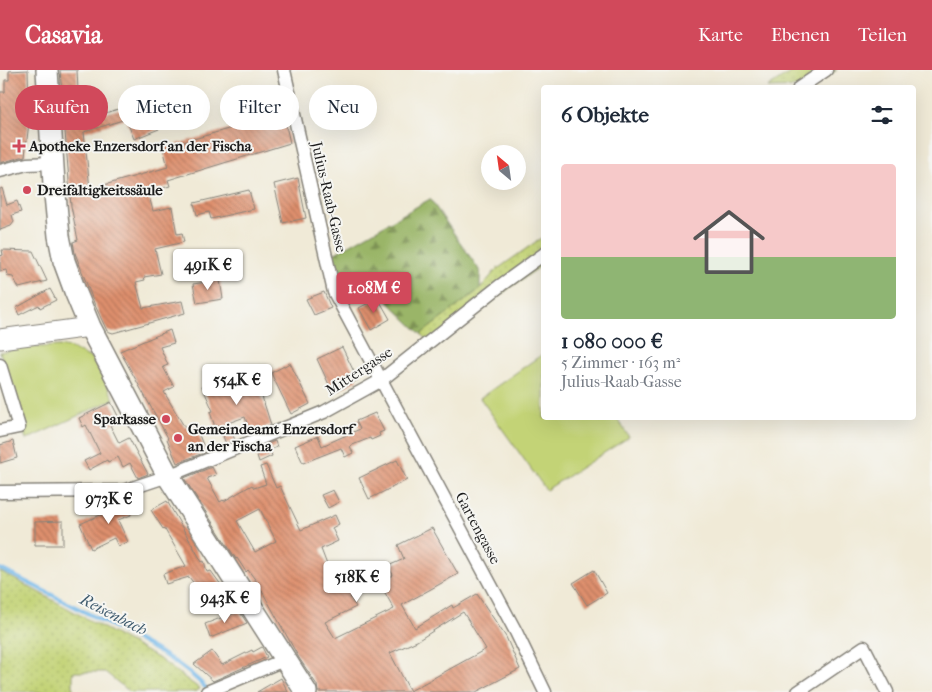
<!DOCTYPE html>
<html lang="de">
<meta charset="utf-8">
<style>
:root{--surface:#fff;--page:#f6f6f7;--text:#1f2937;--muted:#747a83;--accent:#d1495b}
body{margin:0;font-family:"IM FELL French Canon",serif;background:var(--page);color:var(--text);height:100vh;display:flex;flex-direction:column;font-size:19px;white-space:nowrap}
*{box-sizing:border-box;margin:0}
p{font-size:16px;color:var(--muted)}
.icon{flex:none;width:28px;height:28px;fill:none;stroke:currentColor;stroke-width:2;stroke-linecap:round;stroke-linejoin:round}
.map{position:relative;flex:1;overflow:hidden}
.details{position:absolute;left:541px;top:15px;width:375px;height:335px;display:flex;flex-direction:column;background:var(--surface);border-radius:5px;box-shadow:0 5px 20px #0002}
.details>*{flex:none}
.hud{position:absolute;left:15px;top:15px;width:451px;height:45px;display:flex;gap:10px}
.needle{width:32px;rotate:331deg}
.controls{position:absolute;left:481px;top:75px;display:grid;gap:10px}
.controls a{display:grid;place-items:center;width:45px;height:45px;border-radius:50%;background:var(--surface);box-shadow:0 5px 20px #0002;font-size:25px}
.price{position:absolute;translate:-50% -42px;padding:0 11px;border-radius:5px;background:#fff;color:#222;font-size:16px;line-height:32px;filter:drop-shadow(0 1px 2px #0008)}
.price::after{content:'';position:absolute;left:50%;top:30px;width:15px;height:11px;margin-left:-8px;background:inherit;clip-path:polygon(0 0,100% 0,50% 100%)}
.price.selected{background:var(--accent);color:#fff}
ul{padding:0;list-style:none}
li{display:grid;align-content:center;gap:10px;height:265px;padding:0 20px}
li span{display:grid;place-items:center;height:155px;border-radius:5px;color:#555}
li>.icon{margin-inline-start:auto}
span .icon{width:90px;height:90px;fill:#fffc;stroke-width:1}
li b{font-size:21px}
h2{display:flex;justify-content:space-between;align-items:center;height:60px;padding:0 20px;font-size:21px}
.chip{padding:0 18px;border-radius:22px;background:var(--surface);box-shadow:0 5px 20px #0002;font-size:18px;line-height:45px}
.chip.selected{background:var(--accent);color:#fff}
header{display:flex;align-items:center;gap:30px;box-sizing:border-box;height:70px;padding:0 25px;background:var(--accent);color:#fff}
header strong{font-size:24px}
nav{display:flex;gap:28px;margin-inline-start:auto;font-size:18px}
.map>svg:first-child{display:block}
.grass{fill:url(#grass-dots);stroke:#707849}
.forest{fill:url(#forest-firs);stroke:#5b6842}
.park{fill:#c3d376;stroke:#707849}
.lines{fill:none;stroke-linecap:round;stroke-linejoin:round}
.stream{stroke:#74b9ea;stroke-width:4}
.building{fill:url(#building-back-hatch);fill-rule:evenodd}
.street-casing{stroke:#86837a;stroke-width:15}
.secondary-casing{stroke:#86837a;stroke-width:21}
.primary-casing{stroke:#86837a;stroke-width:24}
.street{stroke:#fff;stroke-width:12}
.secondary{stroke:#fff;stroke-width:19}
.primary{stroke:#fff;stroke-width:21}
.poi-dot{fill:#d1495b;stroke:#f6f6f2;stroke-width:2}
.labels{text-anchor:middle;stroke-width:4;stroke-linejoin:round;paint-order:stroke}
.poi-label{font-size:15px;font-weight:bold;fill:#1c1c1c;stroke:#f6f6f2;text-anchor:start}
.street-label{font-size:15px;fill:#1c1c1c;stroke:#f6f6f2}
.water-label{font-size:16px;font-style:italic;fill:#3f5b6e;stroke:#f6f6f2}
</style>
<header>
<strong>Casavia</strong>
<nav><a>Karte</a><a>Ebenen</a><a>Teilen</a></nav>
</header>
<div class="map">
<svg width="932" height="622" viewBox="0 0 932 622">
<defs>
<pattern id="grass-dots" width="8" height="8" patternUnits="userSpaceOnUse" patternTransform="scale(1.25)"><rect width="8" height="8" fill="#c3d376"/><path d="M2 2h.1M6 6h.1" fill="none" stroke="#a7b566" stroke-width="1.8" stroke-linecap="round"/></pattern>
<pattern id="forest-firs" width="22" height="20" patternUnits="userSpaceOnUse" patternTransform="scale(1.25)"><rect width="22" height="20" fill="#9ab567"/><path d="M5 1l3.5 6h-7zM16 11l3.5 6h-7z" fill="#7d9254"/></pattern>
<pattern id="building-back-hatch" width="6" height="6" patternUnits="userSpaceOnUse" patternTransform="scale(1.25)"><rect width="6" height="6" fill="#de8f6d"/><path d="M-1 5l2 2M0 0l6 6M5-1l2 2" fill="none" stroke="#b37459"/></pattern>
</defs>
<rect width="100%" height="100%" fill="#f6f6f2"/>
<filter id="ink" filterUnits="userSpaceOnUse"><feTurbulence type="fractalNoise" baseFrequency=".02" numOctaves="2"/><feDisplacementMap in="SourceGraphic" scale="10" xChannelSelector="R" yChannelSelector="G"/><feConvolveMatrix kernelMatrix="1 2 1 2 8 2 1 2 1" color-interpolation-filters="sRGB"/></filter>
<filter id="wash" filterUnits="userSpaceOnUse"><feTurbulence type="fractalNoise" baseFrequency=".0096" numOctaves="4" result="noise"/><feDisplacementMap in="SourceGraphic" scale="20" xChannelSelector="R" yChannelSelector="G"/><feGaussianBlur stdDeviation="1.12" result="paint"/><feColorMatrix in="noise" values="0 0 0 0 0 0 0 0 0 0 0 0 0 0 0 0 0 1.4 0 .05"/><feComposite in="paint" operator="in"/></filter>
<g filter="url(#wash)">
<rect width="100%" height="100%" fill="#f0ead7"/>
<g class="grass">
<path d="M794 0H837L810 17 767 18Z"/>
<path d="M544 166V194L507 220 434 278 421 264 480 219 496 200Z"/>
<path d="M0 501 158 588 200 619 194 622H130L105 602H73V622H0Z"/>
</g>
<path class="forest" d="M430 129 480 201V219L421 264 378 222 352 231 336 204 332 185Z"/>
<g class="park">
<path d="M60 276 71 278 95 290 114 329 26 370 0 282 20 278Z"/>
<path d="M544 283V348H617L629 367 546 420 480 328Z"/>
</g>
<g class="lines">
<path class="stream" d="M0 499C38 517 75 537 112 556 145 574 181 591 207 619"/>
</g>
<g id="blocks">
<g class="building">
<path d="M28 0 29 36H31L25 86 0 93V22H5V10H9V1Z"/>
<path d="M60 0H77L79 40 100 35 102 44 148 30 159 59 134 69 126 49 84 62 90 119 168 97 163 78 283 43 290 73 168 110 170 116 148 122 153 141 172 137 177 164 182 163 184 172 155 179 161 204 144 207 145 210 136 212 143 238 182 231 185 243 113 263 107 261 94 233 75 183 73 172 78 170 71 136Z"/>
<path d="M298 108 306 148 283 153 274 114Z"/>
<path d="M2 118 7 135 17 131 21 142 12 145 14 152 11 156 0 160V119Z"/>
<path d="M249 120 254 139 211 149 209 142 197 145 194 133Z"/>
<path d="M2 180 33 181 47 211 19 218 13 207 8 206 7 200 0 201V186L3 185Z"/>
<path d="M220 210 223 229 197 233 193 214Z"/>
<path d="M50 219 56 230 40 238 39 235 19 245 16 238Z"/>
<path d="M324 222 331 238 314 245 306 229Z"/>
<path d="M378 228 390 249 371 260 359 238Z"/>
<path d="M170 260 174 273 160 277 168 295 163 297 174 317 164 322 185 358 194 353 206 382 177 393 167 369 168 368 120 281Z"/>
<path d="M342 277 358 310 333 323 317 289Z"/>
<path d="M290 293 310 334 291 344 271 303Z"/>
<path d="M251 307 253 315 258 314 271 355 250 363 245 347 228 353 235 370 226 374 219 356 215 357 210 342 213 341 202 316 215 311 218 317Z"/>
<path d="M111 332 120 350 110 355 119 373 129 368 148 404 138 408 130 393 123 397 118 387 108 392 107 390 89 400 84 391 100 383 86 355 83 357 79 348Z"/>
<path d="M375 343 384 361 379 363 380 366 371 370 370 368 350 376 353 383 345 387 341 378 303 393 295 376 318 366 322 376 360 359 356 351Z"/>
<path d="M13 371 17 388 0 393V375Z"/>
<path d="M275 371 277 377 270 380 272 386 259 392 255 379Z"/>
<path d="M397 390 407 410 369 429 359 408Z"/>
<path d="M266 395 276 418 280 416 301 460 335 445 339 454 332 458 338 471 321 479 337 521 354 513 359 523 350 527 356 537 325 552 335 568 394 539 379 512 393 505 388 496 404 489 398 475 432 458 458 504 402 535 415 558 452 535 453 538 477 524 506 567 520 599 476 622H318L317 615 299 588 257 512 248 500 246 502 237 488 236 489 184 408 212 397 216 405 207 408 220 432 223 430 224 431 252 415 254 418 266 414 260 397ZM260 439 276 471 255 482 237 451ZM463 542 486 579 410 621 390 583 417 571Z"/>
<path d="M333 420 339 432 328 438 321 425Z"/>
<path d="M137 427 140 436 129 440 131 445 118 450 128 472 118 476 114 468 91 479 80 454 114 439 113 437Z"/>
<path d="M167 431 202 492 204 491 207 502 211 501 232 530 201 537 199 529 204 527 189 507 166 514 163 504 186 496 164 458 163 459 151 440Z"/>
<path d="M63 451V475H35V452Z"/>
<path d="M594 500 607 523 587 535 573 513Z"/>
<path d="M239 541 247 553 210 568 205 554Z"/>
<path d="M262 577 267 587 213 611 194 594 212 581 222 595 252 580 253 582Z"/>
<path d="M281 608 288 622H257Z"/>
</g>
</g>
</g>
<g filter="url(#ink)">
<use href="#blocks" fill-opacity="0" stroke="#86837a" stroke-width="1"/>
<g class="lines">
<defs>
<g id="street">
<path d="M284 0 334 222 516 562 545 622"/>
<path d="M799 18 826 0"/>
<path d="M0 101 27 94 53 93"/>
<path d="M0 295 19 357 0 361"/>
<path d="M0 422 123 421 168 406 324 342 380 311 501 215 544 184"/>
<path d="M207 622 286 589"/>
<path d="M798 622 864 577 887 622"/>
</g>
<path id="secondary" d="M0 269 90 257"/>
<path id="primary" d="M47 0 54 114 59 166 64 191 75 221 90 257 168 406 306 622"/>
</defs>
<use href="#street" class="street-casing"/>
<use href="#secondary" class="secondary-casing"/>
<use href="#primary" class="primary-casing"/>
<use href="#street" class="street"/>
<use href="#secondary" class="secondary"/>
<use href="#primary" class="primary"/>
</g>
</g>
<g class="poi-dot">
<path d="M16.5 68.5h5v5h5v5h-5v5h-5v-5h-5v-5h5z"/>
<circle cx="27" cy="120" r="5"/>
<circle cx="166" cy="349" r="5"/>
<circle cx="178" cy="368" r="5"/>
</g>
<g class="labels">
<g class="poi-label">
<text x="29" y="81">Apotheke Enzersdorf an der Fischa</text>
<text x="37" y="125">Dreifaltigkeitssäule</text>
<text x="156" y="354" text-anchor="end">Sparkasse</text>
<text x="188" y="364">Gemeindeamt Enzersdorf<tspan x="188" dy="17">an der Fischa</tspan></text>
</g>
<g class="street-label">
<text transform="translate(329 127) rotate(77)" y="5">Julius-Raab-Gasse</text>
<text transform="translate(359 301) rotate(-33)" y="5">Mittergasse</text>
<text transform="translate(478 458) rotate(62)" y="5">Gartengasse</text>
</g>
<g class="water-label">
<text transform="translate(114 544) rotate(27)" y="6">Reisenbach</text>
</g>
</g>
</svg>
<div class="controls">
<a><svg class="needle" viewBox="-14 -14 28 28"><path d="M0-13l5 13h-10z" fill="#e53935"/><path d="M0 13l5-13h-10z" fill="#747a83"/></svg></a>
</div>
<b class="price" style="left:208px;top:221px">491K €</b>
<b class="price selected" style="left:374px;top:244px">1.08M €</b>
<b class="price" style="left:237px;top:336px">554K €</b>
<b class="price" style="left:109px;top:455px">973K €</b>
<b class="price" style="left:357px;top:533px">518K €</b>
<b class="price" style="left:225px;top:554px">943K €</b>
<div class="hud">
<a class="chip selected">Kaufen</a>
<a class="chip">Mieten</a>
<a class="chip">Filter</a>
<a class="chip">Neu</a>
</div>
<section class="details">
<h2>6 Objekte<svg class="icon" aria-label="filters" viewBox="0 0 24 24"><path d="M4 7h16M4 17h16"/><circle cx="9" cy="7" r="2"/><circle cx="15" cy="17" r="2"/></svg></h2>
<ul>
<li><span style="background:linear-gradient(#f6c9c9 60%,#8fb573 0)"><svg class="icon" aria-label="home" viewBox="0 0 24 24"><path d="M3 11l9-7 9 7M6 9v11h12V9"/></svg></span><div><b>1 080 000 €</b><p>5 Zimmer · 163 m²</p><p>Julius-Raab-Gasse</p></div></li>
</ul>
</section>
</div>
